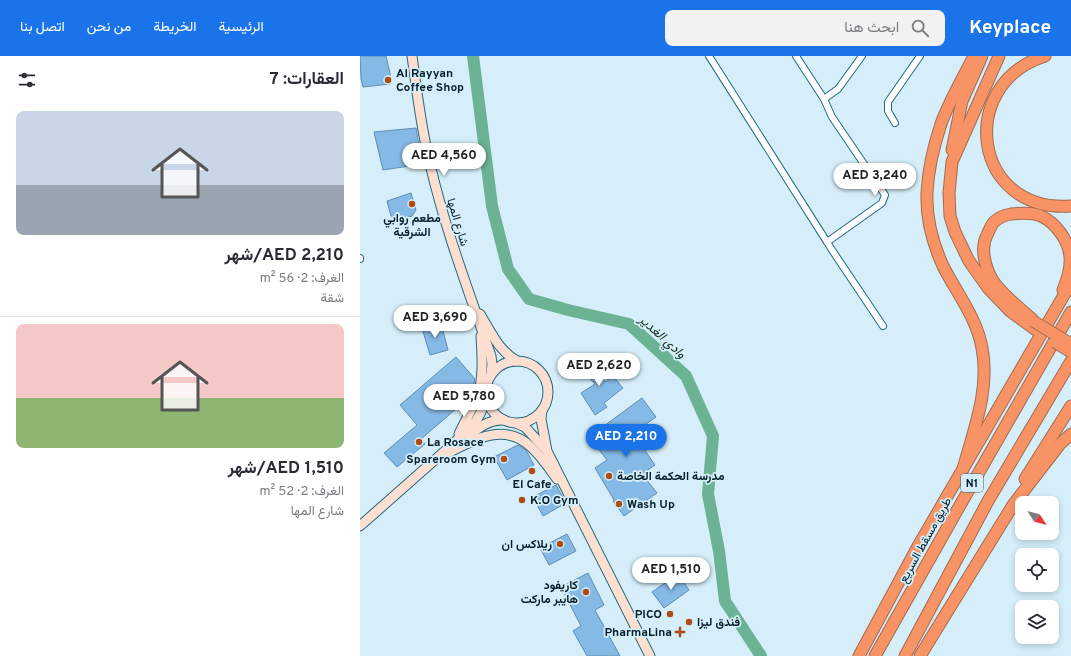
<!DOCTYPE html>
<html lang="ar">
<meta charset="utf-8">
<style>
:root{--surface:#fff;--page:#f2f2f3;--text:#2b2b33;--muted:#7c7c81;--line:#e1e1e2;--accent:#1a73e8}
body{margin:0;font-family:Overpass,Vazirmatn,sans-serif;background:var(--page);color:var(--text);direction:rtl;height:100vh;display:flex;flex-direction:column;font-size:15px;white-space:nowrap}
*{box-sizing:border-box;margin:0}
p{font-size:13px;color:var(--muted)}
.icon{flex:none;width:22px;height:22px;fill:none;stroke:currentColor;stroke-width:2;stroke-linecap:round;stroke-linejoin:round}
.map{position:relative;flex:1;overflow:hidden;direction:ltr}
.panel{display:flex;flex-direction:column;background:var(--surface);width:360px}
.panel>*{flex:none}
.needle{width:26px;rotate:126deg}
.fabs{position:absolute;left:655px;top:440px;display:grid;gap:8px}
.fabs a{display:grid;place-items:center;width:44px;height:44px;border-radius:8px;background:var(--surface);box-shadow:0 2px 6px #0003;font-size:20px}
.price{position:absolute;translate:-50% -34px;padding:0 9px;border-radius:14px;background:#fff;color:#222;font-size:13px;line-height:26px;filter:drop-shadow(0 1px 2px #0008)}
.price::after{content:'';position:absolute;left:50%;top:24px;width:12px;height:9px;margin-left:-6px;background:inherit;clip-path:polygon(0 0,100% 0,50% 100%)}
.price.active{background:var(--accent);color:#fff}
ul{padding:0;list-style:none}
li{display:grid;align-content:center;gap:8px;height:212px;padding:0 16px}
li+li{border-top:1px solid var(--line)}
li span{display:grid;place-items:center;height:124px;border-radius:8px;color:#555}
li>.icon{margin-inline-start:auto}
span .icon{width:72px;height:72px;fill:#fffc;stroke-width:1}
li b{font-size:17px}
h2{display:flex;justify-content:space-between;align-items:center;height:48px;padding:0 16px;font-size:17px}
header{display:flex;align-items:center;gap:24px;box-sizing:border-box;height:56px;padding:0 20px;background:var(--accent);color:#fff}
header strong{font-size:19px}
nav{display:flex;gap:22px;margin-inline-start:auto;font-size:14px}
.search{width:280px;height:36px;background:var(--page);display:flex;align-items:center;gap:10px;box-sizing:border-box;padding:0 14px;border-radius:8px;color:var(--muted);font-size:15px}
main{display:flex;flex:1;min-height:0}
.map>svg:first-child{display:block}
.lines{fill:none;stroke-linecap:round;stroke-linejoin:round}
.river{stroke:#6cb294;stroke-width:12}
.building{fill:#85b9e6;stroke:#608db4}
.street-casing{stroke:#256981;stroke-width:8}
.secondary-casing{stroke:#256981;stroke-width:11}
.highway-casing{stroke:#a36b50;stroke-width:13}
.street{stroke:#fff;stroke-width:6}
.secondary{stroke:#fddfd1;stroke-width:9}
.highway{stroke:#f89365;stroke-width:11}
.highway-bridge-casing{stroke:#a36b50;stroke-width:13;stroke-linecap:butt}
.highway-bridge{stroke:#f89365;stroke-width:11}
.poi-dot{fill:#af4c14;stroke:#d5eef9;stroke-width:1.5}
.labels{text-anchor:middle;stroke-width:3.5;stroke-linejoin:round;paint-order:stroke}
.shield{fill:#d5eef9;stroke:#435e68;stroke-width:1}
.shield-label{font-size:11px;font-weight:bold;fill:#04202a}
.poi-label{font-size:12px;font-weight:bold;fill:#04202a;stroke:#d5eef9;text-anchor:start}
.street-label{font-size:12px;fill:#04202a;stroke:#d5eef9}
.water-label{font-size:13px;font-style:italic;fill:#113225;stroke:#d5eef9}
</style>
<header>
<strong>Keyplace</strong>
<div class="search"><svg class="icon" aria-label="search" viewBox="0 0 24 24"><circle cx="10" cy="10" r="6"/><path d="M15 15l6 6"/></svg>ابحث هنا</div>
<nav><a>الرئيسية</a><a>الخريطة</a><a>من نحن</a><a>اتصل بنا</a></nav>
</header>
<main>
<div class="map">
<svg width="711" height="600" viewBox="0 0 711 600">
<rect width="100%" height="100%" fill="#d5eef9"/>
<g class="lines">
<path class="river" d="M113 0 132 150 148 213 169 243 208 254 269 268 326 320 353 380 348 438 359 495 365 545 401 600"/>
</g>
<g class="building">
<path d="M0 0H26L30 17V28L3 31 1 23Z"/>
<path d="M56 72 62 108 23 114 14 76Z"/>
<path d="M51 137 56 154 52 160 38 164 37 162 31 160 27 145Z"/>
<path d="M81 267 88 294 70 299 62 272Z"/>
<path d="M96 301 115 323 111 340 61 383 65 388 37 411 24 397 57 369 40 349Z"/>
<path d="M234 301 237 304 240 302 244 308 236 315 245 326 253 320 263 332 244 347 247 351 235 359 221 337 235 328 221 313Z"/>
<path d="M282 342 296 361 273 377 295 409 282 418 297 437 264 460 253 445 254 444 235 412 247 404 229 381Z"/>
<path d="M158 389 166 394 174 409 147 424 134 401Z"/>
<path d="M196 429 206 447 183 460 173 441Z"/>
<path d="M207 478 216 495 189 509 180 492Z"/>
<path d="M228 517 244 549 235 554 260 600H227L213 575 221 570 201 531Z"/>
<path d="M318 518 329 534 304 552 292 536Z"/>
</g>
<g class="lines">
<defs>
<g id="street">
<path d="M349 0 467 186"/>
<path d="M436 0 464 43"/>
<path d="M502 0 478 33 464 43 472 61 525 139 522 147 467 186 472 194 523 270"/>
<path d="M535 67 528 55V46L560 0"/>
<path d="M0 202V203"/>
</g>
<g id="secondary">
<path d="M52 0C57 36 61 72 70 108 85 173 109 236 131 300L132 308 131 318"/>
<path d="M120 258C131 276 138 294 157 305"/>
<circle cx="157" cy="336" r="31"/>
<path d="M182 354 181 363 187 395 290 600"/>
<path d="M158 368 165 371 186 394"/>
<path d="M99 378C105 365 113 352 118 339 124 319 122 299 121 280"/>
<path d="M109 380C119 371 130 363 144 364"/>
<path d="M88 397C115 383 145 366 171 391 181 400 189 412 197 423"/>
<path d="M0 470 95 386 116 365 121 356 125 343"/>
</g>
<g id="highway">
<path d="M639 0 592 106 589 137 590 160 595 176 609 205 628 232 650 255 676 274"/>
<path d="M685 0C596 28 612 157 711 150"/>
<path d="M592 94 602 45 622 0"/>
<path d="M673 264C662 254 639 236 632 223 625 211 620 192 627 179 629 175 631 169 634 166 638 162 646 159 651 158 660 157 672 156 681 160 696 167 709 185 710 201 711 213 707 223 703 234"/>
<path d="M603 413C614 373 630 333 622 292 617 262 596 236 583 210 573 188 566 161 567 137 568 114 574 89 581 68 589 45 603 22 614 0"/>
<path d="M665 423 711 350"/>
<path d="M499 600 557 492 711 227"/>
<path d="M515 600 595 458 711 256"/>
<path d="M545 600 628 445 711 305"/>
<path d="M560 600 653 449 700 388 711 378"/>
</g>
</defs>
<use href="#street" class="street-casing"/>
<use href="#secondary" class="secondary-casing"/>
<use href="#highway" class="highway-casing"/>
<use href="#street" class="street"/>
<use href="#secondary" class="secondary"/>
<use href="#highway" class="highway"/>
<defs>
<g id="highway-bridge">
<path d="M673 265 711 288"/>
<path d="M695 286 711 296"/>
</g>
</defs>
<use href="#highway-bridge" class="highway-bridge-casing"/>
<use href="#highway-bridge" class="highway-bridge"/>
</g>
<g class="poi-dot">
<circle cx="28" cy="24" r="4"/>
<circle cx="52" cy="148" r="4"/>
<circle cx="59" cy="386" r="4"/>
<circle cx="144" cy="403" r="4"/>
<circle cx="172" cy="415" r="4"/>
<circle cx="249" cy="420" r="4"/>
<circle cx="162" cy="444" r="4"/>
<circle cx="259" cy="448" r="4"/>
<circle cx="200" cy="488" r="4"/>
<circle cx="226" cy="536" r="4"/>
<circle cx="310" cy="558" r="4"/>
<circle cx="329" cy="566" r="4"/>
<path d="M318 570h4v4h4v4h-4v4h-4v-4h-4v-4h4z"/>
</g>
<g class="labels">
<rect class="shield" x="601" y="418" width="22" height="18" rx="3"/>
<g class="shield-label">
<text x="612" y="431">N1</text>
</g>
<g class="poi-label">
<text x="36" y="21">Al Rayyan<tspan x="36" dy="14">Coffee Shop</tspan></text>
<text x="52" y="166" text-anchor="middle">مطعم روابي<tspan x="52" dy="14">الشرقية</tspan></text>
<text x="67" y="390">La Rosace</text>
<text x="136" y="407" text-anchor="end">Spareroom Gym</text>
<text x="257" y="424">مدرسة الحكمة الخاصة</text>
<text x="172" y="432" text-anchor="middle">El Cafe</text>
<text x="170" y="448">K.O Gym</text>
<text x="267" y="452">Wash Up</text>
<text x="192" y="492" text-anchor="end">ريلاكس ان</text>
<text x="218" y="533" text-anchor="end">كاريفود<tspan x="218" dy="14">هايبر ماركت</tspan></text>
<text x="302" y="562" text-anchor="end">PICO</text>
<text x="337" y="570">فندق ليزا</text>
<text x="312" y="580" text-anchor="end">PharmaLina</text>
</g>
<g class="street-label">
<text transform="translate(98 166) rotate(73)" y="4">شارع المها</text>
<text transform="translate(565 484) rotate(-61)" y="4">طريق مسقط السريع</text>
</g>
<g class="water-label">
<text transform="translate(303 280) rotate(42)" y="5">وادي الغدير</text>
</g>
</g>
</svg>
<div class="fabs">
<a><svg class="needle" viewBox="-14 -14 28 28"><path d="M0-13l5 13h-10z" fill="#e53935"/><path d="M0 13l5-13h-10z" fill="#7c7c81"/></svg></a>
<a><svg class="icon" aria-label="locate" viewBox="0 0 24 24"><circle cx="12" cy="12" r="6"/><path d="M12 2v4M12 18v4M2 12h4M18 12h4"/></svg></a>
<a><svg class="icon" aria-label="layers" viewBox="0 0 24 24"><path d="M12 4l9 5-9 5-9-5zM3 14l9 5 9-5"/></svg></a>
</div>
<b class="price" style="left:84px;top:121px">AED 4,560</b>
<b class="price" style="left:515px;top:141px">AED 3,240</b>
<b class="price" style="left:75px;top:283px">AED 3,690</b>
<b class="price" style="left:239px;top:331px">AED 2,620</b>
<b class="price" style="left:104px;top:362px">AED 5,780</b>
<b class="price active" style="left:266px;top:402px">AED 2,210</b>
<b class="price" style="left:311px;top:535px">AED 1,510</b>
</div>
<section class="panel">
<h2>العقارات: 7<svg class="icon" aria-label="filters" viewBox="0 0 24 24"><path d="M4 7h16M4 17h16"/><circle cx="9" cy="7" r="2"/><circle cx="15" cy="17" r="2"/></svg></h2>
<ul>
<li><span style="background:linear-gradient(#c9d6e8 60%,#9aa5b1 0)"><svg class="icon" aria-label="home" viewBox="0 0 24 24"><path d="M3 11l9-7 9 7M6 9v11h12V9"/></svg></span><div><b>AED 2,210/شهر</b><p>الغرف: 2 · 56 m²</p><p>شقة</p></div></li>
<li><span style="background:linear-gradient(#f6c9c9 60%,#8fb573 0)"><svg class="icon" aria-label="home" viewBox="0 0 24 24"><path d="M3 11l9-7 9 7M6 9v11h12V9"/></svg></span><div><b>AED 1,510/شهر</b><p>الغرف: 2 · 52 m²</p><p>شارع المها</p></div></li>
</ul>
</section>
</main>
